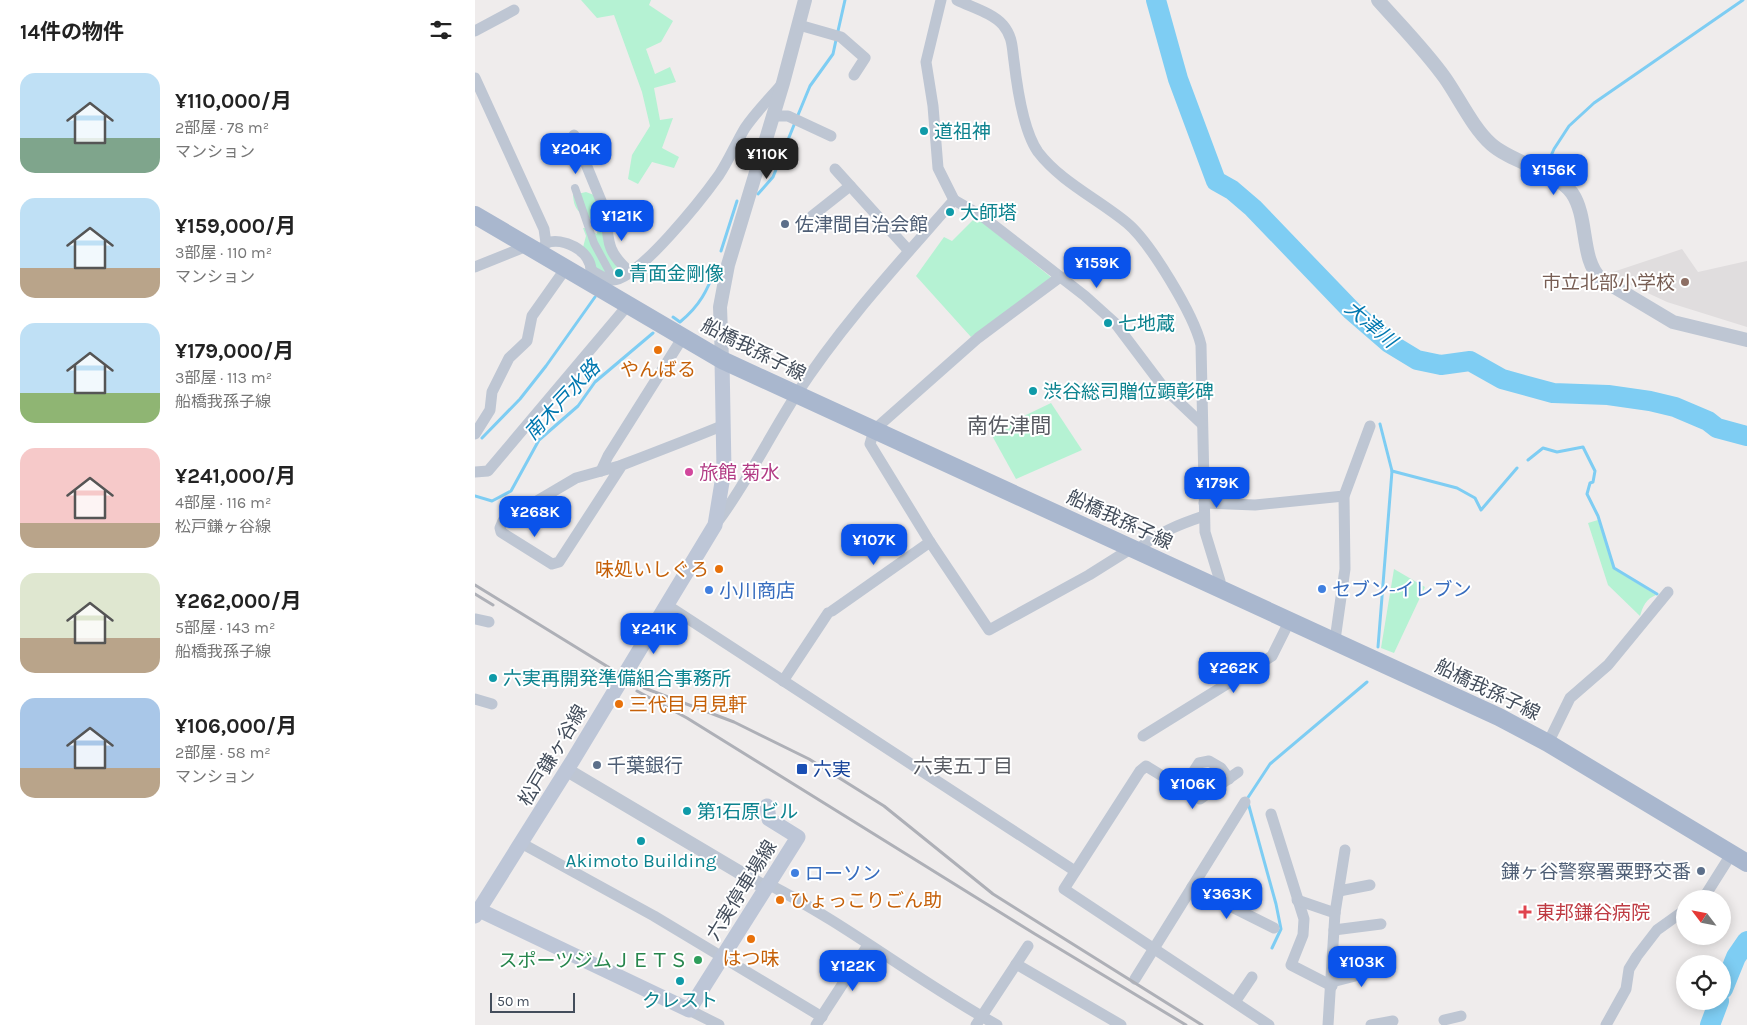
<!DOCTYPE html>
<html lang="ja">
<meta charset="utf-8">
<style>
:root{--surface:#fff;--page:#f2f2f2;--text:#222;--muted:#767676;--accent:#0a53eb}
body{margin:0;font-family:Karla,"Noto Sans JP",sans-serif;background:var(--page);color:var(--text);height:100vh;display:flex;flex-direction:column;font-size:19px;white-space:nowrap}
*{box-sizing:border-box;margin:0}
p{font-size:16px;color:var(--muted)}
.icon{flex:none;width:28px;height:28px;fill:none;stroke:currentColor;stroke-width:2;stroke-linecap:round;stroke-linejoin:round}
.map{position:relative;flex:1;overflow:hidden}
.details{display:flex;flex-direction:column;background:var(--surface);width:475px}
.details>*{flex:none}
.needle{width:32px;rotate:302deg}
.fabs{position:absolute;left:1201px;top:890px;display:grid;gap:10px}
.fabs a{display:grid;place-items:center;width:55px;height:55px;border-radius:50%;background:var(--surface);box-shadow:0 2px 12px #0003;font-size:25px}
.scale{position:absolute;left:15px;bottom:12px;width:85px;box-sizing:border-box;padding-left:5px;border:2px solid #434d5b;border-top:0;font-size:14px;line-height:18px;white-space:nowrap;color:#434d5b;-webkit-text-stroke:4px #fff;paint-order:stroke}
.price{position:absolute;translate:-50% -42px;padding:0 11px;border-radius:10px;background:var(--accent);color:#fff;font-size:16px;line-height:32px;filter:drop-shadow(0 1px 2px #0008)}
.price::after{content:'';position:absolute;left:50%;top:30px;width:15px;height:11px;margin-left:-8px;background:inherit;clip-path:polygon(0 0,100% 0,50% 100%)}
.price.selected{background:#222;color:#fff}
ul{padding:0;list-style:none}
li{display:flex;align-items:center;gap:15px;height:125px;padding:0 20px}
li span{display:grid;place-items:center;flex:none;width:140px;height:100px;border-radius:15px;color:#555}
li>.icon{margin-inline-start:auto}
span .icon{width:60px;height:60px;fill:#fffc;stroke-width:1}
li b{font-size:21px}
h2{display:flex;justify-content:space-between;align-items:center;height:60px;padding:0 20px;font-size:21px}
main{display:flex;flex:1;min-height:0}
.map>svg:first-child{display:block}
.education{fill:#e0ddde}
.green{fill:#b5f2d3}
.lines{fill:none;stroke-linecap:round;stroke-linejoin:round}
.stream{stroke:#7ecdf3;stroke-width:3}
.river{stroke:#7ecdf3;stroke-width:20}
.pedestrian{stroke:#bec6d3;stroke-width:8}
.minor{stroke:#bec6d3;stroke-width:11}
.tertiary{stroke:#bec6d3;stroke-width:14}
.secondary{stroke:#bdc6d7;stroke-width:15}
.primary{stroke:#a9b7ce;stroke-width:18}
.rail{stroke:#aeb0b7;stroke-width:3}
.culture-dot{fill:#0f9aa8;stroke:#fff;stroke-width:2}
.service-dot{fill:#5c6f8a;stroke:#fff;stroke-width:2}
.education-dot{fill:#8d6e63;stroke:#fff;stroke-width:2}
.food-dot{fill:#e8710a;stroke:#fff;stroke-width:2}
.hotel-dot{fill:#d1479c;stroke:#fff;stroke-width:2}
.shop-dot{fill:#3f7fe0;stroke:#fff;stroke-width:2}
.transit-dot{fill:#1a4fb4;stroke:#fff;stroke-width:2}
.health-dot{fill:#e0444e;stroke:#fff;stroke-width:2}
.leisure-dot{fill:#2e9e5b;stroke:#fff;stroke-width:2}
.labels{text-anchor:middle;stroke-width:4;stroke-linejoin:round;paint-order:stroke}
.culture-label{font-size:19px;fill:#0d838f;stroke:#fff;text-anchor:start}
.service-label{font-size:19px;fill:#4e5e75;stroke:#fff;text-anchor:start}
.education-label{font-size:19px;fill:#785e54;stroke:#fff;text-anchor:end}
.street-label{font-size:19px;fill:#434d5b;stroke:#fff}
.food-label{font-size:19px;fill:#c56008;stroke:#fff}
.hotel-label{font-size:19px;fill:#b23c85;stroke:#fff;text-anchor:start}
.shop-label{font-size:19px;fill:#366cbe;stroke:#fff;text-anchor:start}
.transit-label{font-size:19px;fill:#164399;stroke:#fff;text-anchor:start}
.health-label{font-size:19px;fill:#be3a42;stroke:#fff;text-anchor:start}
.leisure-label{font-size:19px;fill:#27864d;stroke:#fff;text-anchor:end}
.water-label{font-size:20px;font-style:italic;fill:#0178b0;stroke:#fff}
.neighbourhood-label{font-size:20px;fill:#585b62;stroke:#fff}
.quarter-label{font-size:21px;fill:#585b62;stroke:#fff}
</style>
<main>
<section class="details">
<h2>14件の物件<svg class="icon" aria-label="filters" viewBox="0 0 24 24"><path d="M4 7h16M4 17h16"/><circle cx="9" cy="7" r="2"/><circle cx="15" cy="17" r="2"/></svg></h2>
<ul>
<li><span style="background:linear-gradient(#bfe0f5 65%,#7fa58c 0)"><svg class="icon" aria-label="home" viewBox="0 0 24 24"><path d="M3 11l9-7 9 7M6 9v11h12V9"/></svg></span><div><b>¥110,000/月</b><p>2部屋 · 78 m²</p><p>マンション</p></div></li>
<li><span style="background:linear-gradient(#bfe0f5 70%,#b9a48a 0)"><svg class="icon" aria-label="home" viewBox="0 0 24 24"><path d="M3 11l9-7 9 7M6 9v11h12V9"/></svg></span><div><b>¥159,000/月</b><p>3部屋 · 110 m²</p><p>マンション</p></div></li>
<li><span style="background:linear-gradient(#bfe0f5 70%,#8fb573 0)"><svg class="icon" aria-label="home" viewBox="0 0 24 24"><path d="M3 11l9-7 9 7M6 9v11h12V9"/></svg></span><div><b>¥179,000/月</b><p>3部屋 · 113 m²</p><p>船橋我孫子線</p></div></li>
<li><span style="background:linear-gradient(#f6c9c9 75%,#b9a48a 0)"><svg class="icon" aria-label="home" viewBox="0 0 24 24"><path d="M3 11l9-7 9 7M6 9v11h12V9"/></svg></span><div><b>¥241,000/月</b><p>4部屋 · 116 m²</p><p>松戸鎌ヶ谷線</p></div></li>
<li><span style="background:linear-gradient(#dfe7d0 65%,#b9a48a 0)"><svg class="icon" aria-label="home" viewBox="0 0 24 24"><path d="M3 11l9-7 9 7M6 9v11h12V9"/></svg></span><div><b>¥262,000/月</b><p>5部屋 · 143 m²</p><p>船橋我孫子線</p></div></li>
<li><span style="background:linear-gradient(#a9c7e8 70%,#b9a48a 0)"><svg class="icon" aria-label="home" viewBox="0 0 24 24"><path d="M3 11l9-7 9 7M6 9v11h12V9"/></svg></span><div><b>¥106,000/月</b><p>2部屋 · 58 m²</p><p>マンション</p></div></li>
</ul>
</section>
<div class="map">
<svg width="1272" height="1025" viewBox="0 0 1272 1025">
<rect width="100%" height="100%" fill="#efecec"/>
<path class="education" d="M1207 249 1223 272 1272 261V327L1192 302 1132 274Z"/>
<g class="green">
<path d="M106 0H176L174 5 198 21 186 42 171 49 180 74 195 67 201 82 179 88 185 120 198 118 187 148 204 157 199 168 177 162 163 184 153 179 157 155 175 126 167 92 139 15 122 18Z"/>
<path d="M111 192 119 195C133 224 120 243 144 269L133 276 120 269 107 251 111 236 108 228H111L122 234 123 227C119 224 118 220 114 218 103 212 99 209 98 195Z"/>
<path d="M501 217 577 278 496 337 441 276 469 237 477 241Z"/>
<path d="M576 403 607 450 541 479 515 432Z"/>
<path d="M1123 520 1139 569 1181 595C1171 599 1168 606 1165 616L1133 585 1113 523Z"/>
<path d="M919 569 950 587 919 653 906 648Z"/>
</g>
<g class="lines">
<g class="stream">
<path d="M363 31 370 0"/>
<path d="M323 115 335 86 358 54 361 40"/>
<path d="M1071 167 1079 149 1094 126 1119 103 1268 0"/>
<path d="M283 194 298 177 319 125"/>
<path d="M246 251 262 201"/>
<path d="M198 317 205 322C226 305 232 290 242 266"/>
<path d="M7 438 45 399 71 366 120 297"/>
<path d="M1053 460 1068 448 1082 452 1108 447 1120 471 1118 482 1115 483 1112 494 1123 516 1139 568 1182 594"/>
<path d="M917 471 982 488 1000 498 1006 510 1042 468"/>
<path d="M0 496 17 501 36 491 64 440 103 406 120 382 178 333"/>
<path d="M903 647 917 471 905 424"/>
<path d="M797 948 806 929 801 904 772 799 795 764 892 682"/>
</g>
<g class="river">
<path d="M681 0 703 79 741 181 757 190 778 208 877 311 914 343 942 360 966 365 995 361 1027 379 1078 393 1133 395 1175 401 1200 407 1233 421 1242 428 1272 436"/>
<path d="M1248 989 1261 957 1272 941"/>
<path d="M1235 1025 1244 1001"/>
</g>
<path class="pedestrian" d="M100 188 119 243 139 280"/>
<g class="minor">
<path d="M482 0C496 7 518 13 528 25 538 37 537 48 539 61 542 87 548 131 563 152 586 182 623 199 652 223 675 242 719 315 726 345L730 532 745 581 743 587"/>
<path d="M324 25 366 37 390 58 379 75"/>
<path d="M0 31 39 10"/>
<path d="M0 78 69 229 71 243 67 249"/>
<path d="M297 116H313L356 136"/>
<path d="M99 135 129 208"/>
<path d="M360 169 434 251"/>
<path d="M479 200 507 216 610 296 640 323 689 388 727 424"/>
<path d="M337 216 375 186"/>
<path d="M131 217C133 244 134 254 155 272"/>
<path d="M71 243C88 237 115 250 116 270 121 274 131 279 137 280 162 282 229 196 244 175 254 160 261 143 270 128 280 113 295 98 307 84"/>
<path d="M0 267 52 246"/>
<path d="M585 277 503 338 399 430 395 444 455 542 514 630 614 575 657 548"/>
<path d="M0 434 15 410 17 392 34 358 52 341 57 316 91 268"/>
<path d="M147 465 84 562 77 564 26 532 25 528 28 521 101 478 144 466 147 465C181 452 215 439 249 425"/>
<path d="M126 471 133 456 208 337"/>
<path d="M0 472 13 471 153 305"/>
<path d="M729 503 780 505 869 496"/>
<path d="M241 524C272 483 294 437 321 395 367 324 424 263 479 200L463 168 458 106 451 62 466 0"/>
<path d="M662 550C682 533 705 524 729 516"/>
<path d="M192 605 600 871"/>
<path d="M357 611 455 542"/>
<path d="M0 619 14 622"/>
<path d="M860 640 870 569 869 496 895 426"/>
<path d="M308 681 353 613"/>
<path d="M0 699 17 704"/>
<path d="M668 736 797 656 815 620"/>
<path d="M1073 743 1095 698 1133 665 1193 592"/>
<path d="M763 772 725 799 671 766 665 771 589 889 794 1025"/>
<path d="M708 788 724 763 734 761 746 768 754 779"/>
<path d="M796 814 829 919 828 935 816 965 857 986"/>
<path d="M46 843 179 916 347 1017"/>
<path d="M293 884C373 925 444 982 522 1025"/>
<path d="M717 887 799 928"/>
<path d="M864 891 895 885"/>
<path d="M1228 899 1257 853"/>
<path d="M822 900 860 913"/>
<path d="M859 930 906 924"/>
<path d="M541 964 646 1025"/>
<path d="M660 979 770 802"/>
<path d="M857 982 911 968"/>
<path d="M760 1002 777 977"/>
<path d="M214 1010 244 1025"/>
<path d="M969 1020 986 1016"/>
<path d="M341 1025 393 945"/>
<path d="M501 1025 553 946"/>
<path d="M853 1025 860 913 870 850"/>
<path d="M896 1025 918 1021"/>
<path d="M1131 1025 1151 989 1154 969 1162 956 1182 930 1210 910"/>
</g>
<g class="tertiary">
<path d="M903 0C926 26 950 50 970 78 984 98 998 128 1016 144 1037 163 1080 170 1097 193 1114 218 1105 260 1126 279L1198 322 1272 340"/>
<path d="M247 360 245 307 253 265 308 83 330 0"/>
<path d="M92 770 291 888"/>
</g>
<g class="secondary">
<path d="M4 910 214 1010 323 837 294 819 292 806"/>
<path d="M0 916 98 760 240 525 249 470 247 360"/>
</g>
<path class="primary" d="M0 215 247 360 1024 717 1073 743 1272 863"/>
<g class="rail">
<path d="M0 585 164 686 259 722 334 759 409 806 518 894 727 1025"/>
<path d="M0 594 18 605"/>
<path d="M162 691 212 718 560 934 711 1025"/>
</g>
</g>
<g class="culture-dot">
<circle cx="449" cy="131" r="5"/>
<circle cx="475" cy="212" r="5"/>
<circle cx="144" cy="273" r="5"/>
<circle cx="633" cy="323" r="5"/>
<circle cx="558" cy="391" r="5"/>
<circle cx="18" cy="678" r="5"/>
<circle cx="212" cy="811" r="5"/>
<circle cx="166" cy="841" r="5"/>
<circle cx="205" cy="981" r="5"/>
</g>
<g class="service-dot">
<circle cx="310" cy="224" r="5"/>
<circle cx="122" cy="765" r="5"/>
<circle cx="1226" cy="871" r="5"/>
</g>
<circle class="education-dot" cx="1210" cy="282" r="5"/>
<g class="food-dot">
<circle cx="183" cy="350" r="5"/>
<circle cx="244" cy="569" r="5"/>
<circle cx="144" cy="704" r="5"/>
<circle cx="305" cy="900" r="5"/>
<circle cx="276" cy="939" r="5"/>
</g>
<circle class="hotel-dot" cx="214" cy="472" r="5"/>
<g class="shop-dot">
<circle cx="847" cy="589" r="5"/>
<circle cx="234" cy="590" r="5"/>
<circle cx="320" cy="873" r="5"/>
</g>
<rect class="transit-dot" x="321" y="763" width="12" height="12" rx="2.5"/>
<path class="health-dot" d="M1047.5 904.5h5v5h5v5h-5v5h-5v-5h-5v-5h5z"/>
<circle class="leisure-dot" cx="223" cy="960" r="5"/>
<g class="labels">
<g class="culture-label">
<text x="459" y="138">道祖神</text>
<text x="485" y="219">大師塔</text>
<text x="154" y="280">青面金剛像</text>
<text x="643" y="330">七地蔵</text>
<text x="568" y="398">渋谷総司贈位顕彰碑</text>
<text x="28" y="685">六実再開発準備組合事務所</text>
<text x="222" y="818">第1石原ビル</text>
<text x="166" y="867" text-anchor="middle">Akimoto Building</text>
<text x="205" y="1007" text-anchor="middle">クレスト</text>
</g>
<g class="service-label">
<text x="320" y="231">佐津間自治会館</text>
<text x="132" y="772">千葉銀行</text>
<text x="1216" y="878" text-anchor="end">鎌ヶ谷警察署粟野交番</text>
</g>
<g class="education-label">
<text x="1200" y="289">市立北部小学校</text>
</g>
<g class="street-label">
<text transform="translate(279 349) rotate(27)" y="7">船橋我孫子線</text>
<text transform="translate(645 519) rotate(25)" y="7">船橋我孫子線</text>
<text transform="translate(1013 689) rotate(26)" y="7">船橋我孫子線</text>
<text transform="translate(77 755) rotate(-59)" y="7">松戸鎌ヶ谷線</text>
<text transform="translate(266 890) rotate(-58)" y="7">六実停車場線</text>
</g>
<g class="food-label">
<text x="183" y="376">やんばる</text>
<text x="234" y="576" text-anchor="end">味処いしぐろ</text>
<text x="154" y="711" text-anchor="start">三代目 月見軒</text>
<text x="315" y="907" text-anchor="start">ひょっこりごん助</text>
<text x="276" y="965">はつ味</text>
</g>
<g class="hotel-label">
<text x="224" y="479">旅館 菊水</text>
</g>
<g class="shop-label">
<text x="857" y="596">セブン-イレブン</text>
<text x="244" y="597">小川商店</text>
<text x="330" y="880">ローソン</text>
</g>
<g class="transit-label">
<text x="338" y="776">六実</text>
</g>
<g class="health-label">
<text x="1061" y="919">東邦鎌谷病院</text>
</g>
<g class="leisure-label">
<text x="213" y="967">スポーツジムＪＥＴＳ</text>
</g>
<g class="water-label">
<text transform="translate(896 324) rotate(40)" y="7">大津川</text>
<text transform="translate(87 400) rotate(-47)" y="7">南木戸水路</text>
</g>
<g class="neighbourhood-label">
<text x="488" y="773">六実五丁目</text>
</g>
<g class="quarter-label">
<text x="534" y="433">南佐津間</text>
</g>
</g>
</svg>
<div class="fabs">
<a><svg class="needle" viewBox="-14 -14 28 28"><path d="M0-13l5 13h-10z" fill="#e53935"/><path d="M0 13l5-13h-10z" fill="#767676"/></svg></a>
<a><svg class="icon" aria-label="locate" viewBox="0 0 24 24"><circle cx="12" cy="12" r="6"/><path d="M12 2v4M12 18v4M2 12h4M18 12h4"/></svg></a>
</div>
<div class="scale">50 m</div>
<b class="price" style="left:101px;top:175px">¥204K</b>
<b class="price selected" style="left:292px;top:180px">¥110K</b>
<b class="price" style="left:1079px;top:196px">¥156K</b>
<b class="price" style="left:147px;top:242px">¥121K</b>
<b class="price" style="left:622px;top:289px">¥159K</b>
<b class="price" style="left:742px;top:509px">¥179K</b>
<b class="price" style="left:60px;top:538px">¥268K</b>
<b class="price" style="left:399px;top:566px">¥107K</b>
<b class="price" style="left:179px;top:655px">¥241K</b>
<b class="price" style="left:759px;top:694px">¥262K</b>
<b class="price" style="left:718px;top:810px">¥106K</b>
<b class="price" style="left:752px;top:920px">¥363K</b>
<b class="price" style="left:887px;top:988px">¥103K</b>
<b class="price" style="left:378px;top:992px">¥122K</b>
</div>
</main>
